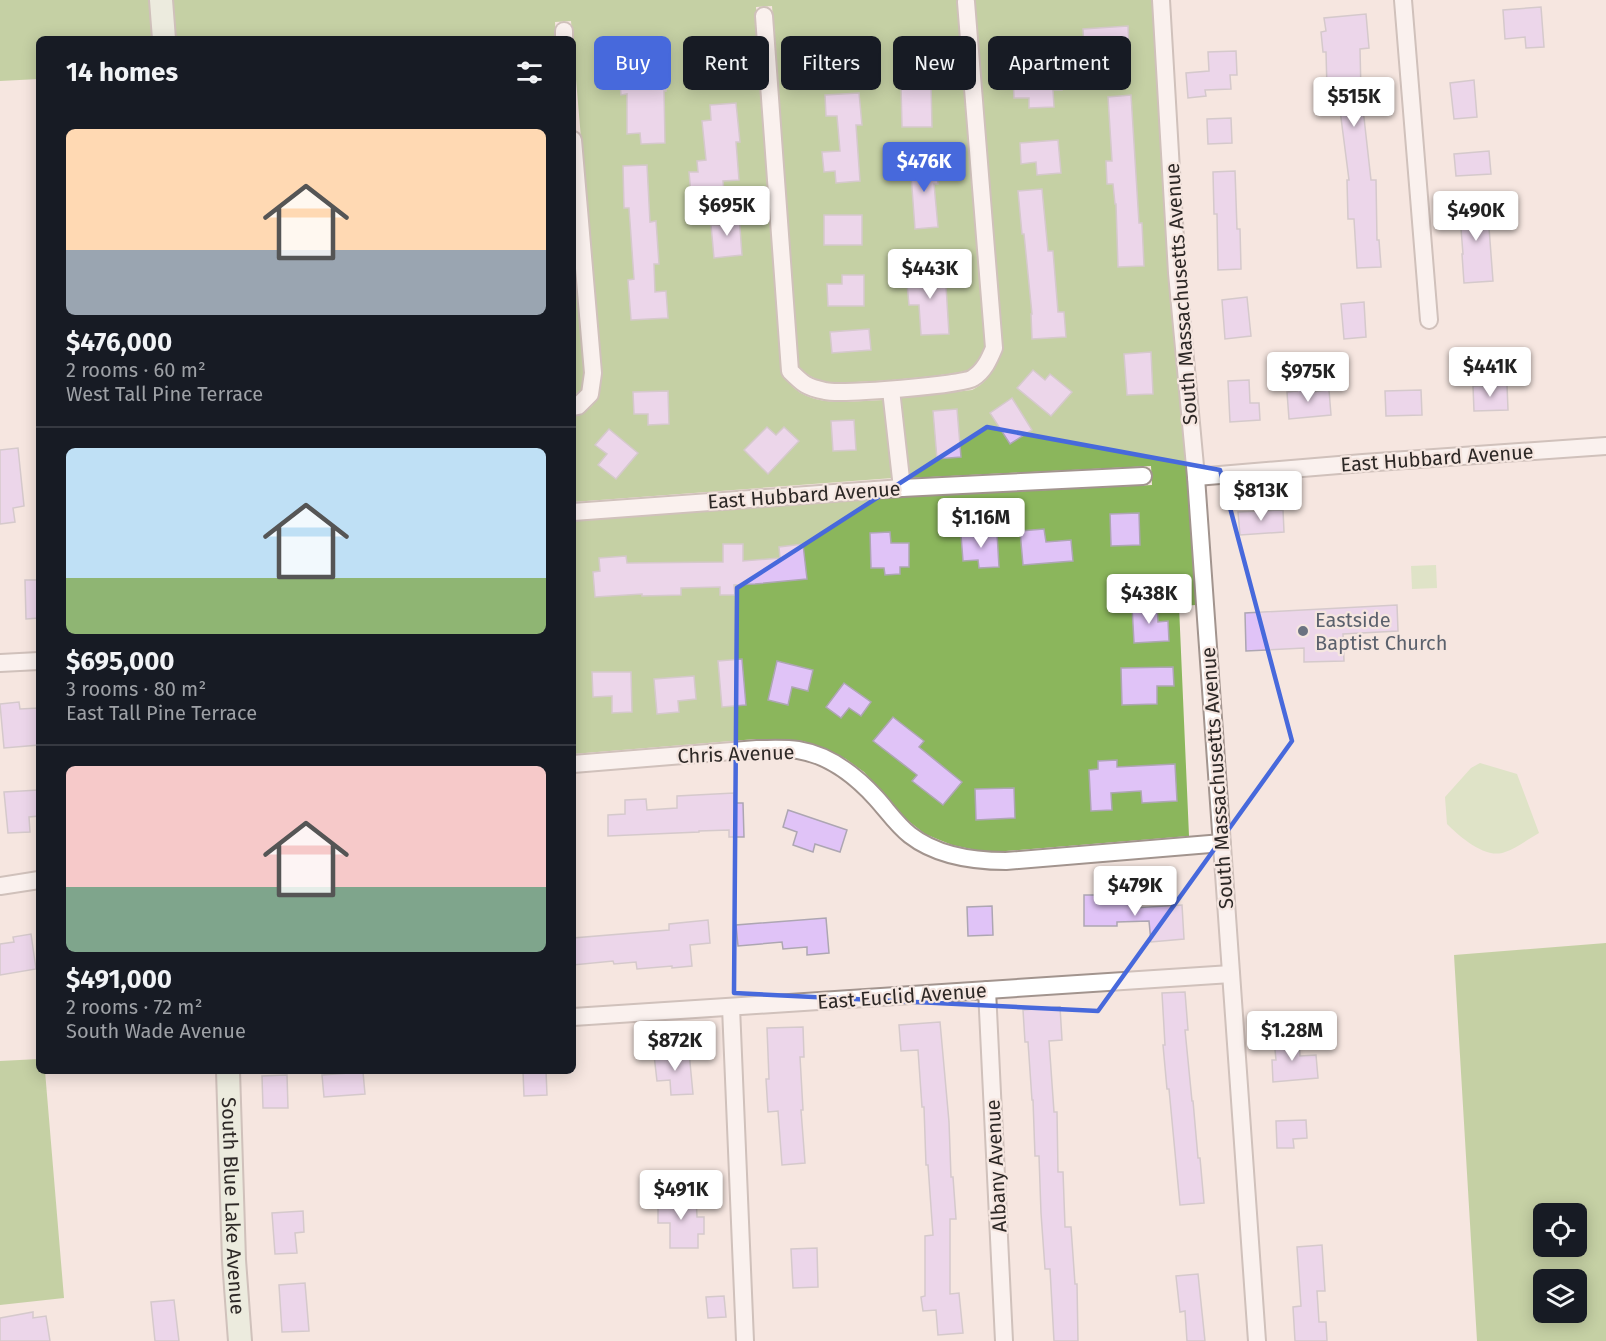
<!DOCTYPE html>
<meta charset="utf-8">
<style>
:root{--surface:#171b24;--page:#20242c;--text:#f1f3f6;--muted:#9ea1a6;--line:#363941;--accent:#4769dc}
body{margin:0;font-family:"Fira Sans",sans-serif;background:var(--page);color:var(--text);height:100vh;display:flex;flex-direction:column;font-size:22px;white-space:nowrap}
*{box-sizing:border-box;margin:0}
p{font-size:20px;color:var(--muted)}
.icon{flex:none;width:33px;height:33px;fill:none;stroke:currentColor;stroke-width:2;stroke-linecap:round;stroke-linejoin:round}
.map{position:relative;flex:1;overflow:hidden}
.details{position:absolute;left:36px;top:36px;width:540px;height:1038px;display:flex;flex-direction:column;background:var(--surface);border-radius:9px;box-shadow:0 3px 15px #0003}
.details>*{flex:none}
.banner{position:absolute;left:594px;top:36px;width:570px;height:54px;display:flex;gap:12px}
.tools{position:absolute;left:1533px;top:1203px;display:grid;gap:12px}
.tools a{display:grid;place-items:center;width:54px;height:54px;border-radius:9px;background:var(--surface);box-shadow:0 3px 15px #0003;font-size:30px}
.price{position:absolute;translate:-50% -51px;padding:0 14px;border-radius:6px;background:#fff;color:#222;font-size:20px;line-height:39px;filter:drop-shadow(0 2px 3px #0008)}
.price::after{content:'';position:absolute;left:50%;top:36px;width:18px;height:14px;margin-left:-9px;background:inherit;clip-path:polygon(0 0,100% 0,50% 100%)}
.price.on{background:var(--accent);color:#fff}
ul{padding:0;list-style:none}
li{display:grid;align-content:center;gap:12px;height:318px;padding:0 30px}
li+li{border-top:2px solid var(--line)}
li span{display:grid;place-items:center;height:186px;border-radius:9px;color:#555}
li>.icon{margin-inline-start:auto}
span .icon{width:108px;height:108px;fill:#fffc;stroke-width:1}
li b{font-size:26px}
h2{display:flex;justify-content:space-between;align-items:center;height:72px;padding:0 30px;font-size:26px}
.chip{padding:0 21px;border-radius:9px;background:var(--surface);box-shadow:0 3px 15px #0003;font-size:21px;line-height:54px}
.chip.on{background:var(--accent);color:#fff}
.map>svg:first-child{display:block}
.green{fill:#c3dfa9}
.forest{fill:#8bb65c;fill-rule:evenodd}
.building{fill:#e0c3f7;stroke:#ada6b2;stroke-width:1.5}
.lines{fill:none;stroke-linecap:round;stroke-linejoin:round}
.minor-casing{stroke:#a2948e;stroke-width:20}
.secondary-casing{stroke:#a2948e;stroke-width:26}
.minor{stroke:#fff;stroke-width:16}
.secondary{stroke:#e0f1dc;stroke-width:22}
.marked{fill:none;stroke:#4769dc;stroke-width:4.5;stroke-linejoin:round}
.worship-dot{fill:#6b7280;stroke:#f5e6e0;stroke-width:2}
.labels{text-anchor:middle;stroke-width:4.5;stroke-linejoin:round;paint-order:stroke}
.street-label{font-size:20px;fill:#2d2826;stroke:#f5e6e0}
.worship-label{font-size:20px;fill:#5b616d;stroke:#f5e6e0;text-anchor:start}
</style>
<div class="map">
<svg width="1606" height="1341" viewBox="0 0 1606 1341">
<rect width="100%" height="100%" fill="#f5e6e0"/>
<g class="green">
<path d="M1436 565 1437 588 1412 589 1411 566Z"/>
<path d="M1480 763 1517 774 1539 833C1528 839 1517 848 1505 852 1486 860 1459 836 1447 824L1445 797 1471 768Z"/>
</g>
<g class="forest">
<path d="M0 0H153L156 39H39V79L0 81Z"/>
<path d="M170 0H958L985 347C981 355 978 364 970 369 960 376 840 385 826 382 813 379 807 375 798 366L772 6 756 7 782 371C799 411 849 401 883 400L893 478 573 502V417C598 408 599 396 601 372L571 21 555 22 556 39H377L376 36 360 37V39H173Z"/>
<path d="M975 0H1153L1169 274 1188 478 1196 605 1179 606 1189 836 1006 851 985 852 952 845 925 834 906 819 864 772 846 759 822 748 803 741 780 739H756L573 754V521L903 497 1152 485 1151 466 910 478 901 398 972 390C988 383 999 364 1002 347Z"/>
<path d="M573 240 584 373 582 389 573 397Z"/>
<path d="M1606 943V1341H1477L1454 955ZM1544 1214H1576V1246H1544ZM1544 1280H1576V1312H1544Z"/>
<path d="M39 1059V1071H45L64 1298 0 1305V1061Z"/>
</g>
<g class="building">
<path d="M1541 7 1544 47 1526 48 1525 37 1505 39 1503 10Z"/>
<path d="M1366 14 1369 48 1360 49 1361 93 1368 92V109H1363L1371 180H1376L1377 240H1379L1381 267 1357 268 1354 219H1348L1347 180H1349L1340 110 1339 87 1327 88 1326 52H1323L1321 32 1326 31 1324 18Z"/>
<path d="M1128 26 1130 63 1098 66 1097 49 1084 50 1083 29Z"/>
<path d="M1236 51 1237 75H1230L1231 89 1205 90 1206 96 1188 98 1186 73 1209 71 1208 52Z"/>
<path d="M663 57 666 91H664L665 143 641 144 640 133 627 134V94L621 95 619 73 630 72 629 60Z"/>
<path d="M1061 76 1062 90H1053L1054 107 1029 108V98H1014L1013 77Z"/>
<path d="M1474 80 1477 117 1454 119 1450 83Z"/>
<path d="M931 84 932 127H902L901 85Z"/>
<path d="M859 93 862 125H856L860 181 836 183 835 171 824 172 822 152 840 151 837 116H826L825 95Z"/>
<path d="M1131 95 1139 223H1142L1144 266 1118 267 1116 204H1115L1113 184H1107L1106 161H1112L1108 97Z"/>
<path d="M736 103 740 142H736L739 180 723 181 724 192 691 194 689 172H698L697 161 706 160 702 121 711 120 710 105Z"/>
<path d="M1231 118 1232 143 1208 144 1207 119Z"/>
<path d="M1058 140 1061 173 1037 175 1036 162 1021 164 1020 143Z"/>
<path d="M1489 151 1491 174 1456 176 1454 154Z"/>
<path d="M936 160 938 184H934L938 227 915 229 910 161Z"/>
<path d="M647 165 650 222 656 221 659 264H654L655 292 666 291 668 318 631 320 628 280 634 279 629 208H624L623 166Z"/>
<path d="M1235 171 1237 229H1240L1241 269 1218 270 1217 214H1214L1213 172Z"/>
<path d="M1042 189 1048 251H1053L1058 312H1064L1066 337 1032 339 1031 314H1032L1024 234H1022L1018 191Z"/>
<path d="M1487 201 1493 281 1464 283 1462 254H1463L1459 203Z"/>
<path d="M739 215 742 255 714 258 711 225H719L718 216Z"/>
<rect x="824" y="215" width="38" height="30"/>
<path d="M945 270 949 334 921 335 919 305H909L906 273Z"/>
<path d="M842 275H864V306H828L827 284H842Z"/>
<path d="M1247 297 1251 336 1225 339 1222 300Z"/>
<path d="M1364 302 1366 337 1344 339 1341 304Z"/>
<path d="M869 329 871 350 832 353 830 332Z"/>
<path d="M1151 352 1153 394 1127 395 1124 354Z"/>
<path d="M1033 370 1045 380 1050 374 1072 392 1051 416 1017 388Z"/>
<path d="M1249 380 1250 403H1259L1260 420 1230 422 1228 381Z"/>
<path d="M1311 385V392L1329 390 1331 415 1289 419 1287 392 1297 391 1296 386Z"/>
<path d="M1507 385 1508 410 1474 411 1473 386Z"/>
<path d="M1421 390 1422 415 1386 416 1385 391Z"/>
<path d="M668 391 669 424 648 425V414H634L633 392Z"/>
<path d="M1012 398 1032 430 1010 444 990 413Z"/>
<path d="M957 409 961 457 937 459 933 411Z"/>
<path d="M854 420 856 450 833 451 831 421Z"/>
<path d="M767 427 776 435 784 427 799 441 768 474 744 450Z"/>
<path d="M609 429 638 453 616 479 598 465 607 454 595 445Z"/>
<path d="M18 448 24 506 13 508 15 522 0 524V450Z"/>
<path d="M1283 510 1284 532 1240 535 1238 512Z"/>
<path d="M1139 513 1140 545 1111 546 1110 514Z"/>
<path d="M1044 529 1046 542 1071 540 1073 561 1023 565 1020 531Z"/>
<path d="M890 532 891 543H909V567H900V574L885 575 884 568H871L870 533Z"/>
<path d="M997 533 999 567 979 568 978 560 963 561 961 535Z"/>
<path d="M723 544H743V561L780 558 779 547 803 544 807 579 755 584 734 585 735 595H720V587L681 588V595L642 596V594L595 597 593 572 600 571 599 558 626 556 627 563 723 562Z"/>
<path d="M25 580H39V618L26 619Z"/>
<path d="M1157 604 1158 622 1168 621 1169 641 1134 643 1132 606Z"/>
<path d="M1397 605 1398 631 1343 634 1344 661 1304 662V648L1246 651 1245 613Z"/>
<path d="M742 659 746 705 722 707 718 661Z"/>
<path d="M777 661 813 670 808 691 792 687 788 705 768 700Z"/>
<path d="M1173 667 1174 686H1157V704L1122 705 1121 668Z"/>
<path d="M592 672H631L632 712 612 713V696L593 697Z"/>
<path d="M694 676 696 699 678 701 679 712 657 714 654 679Z"/>
<path d="M844 683 871 702 861 716 849 708 841 718 826 707Z"/>
<path d="M19 702 20 709 39 708V745L4 748 0 704Z"/>
<path d="M893 717 924 741 919 747 962 782 943 805 912 781 917 775 873 741Z"/>
<path d="M1117 760V767L1175 764 1177 801 1142 803 1141 791 1111 793 1112 810 1091 811 1089 770 1098 769V761Z"/>
<path d="M1014 788 1015 818 976 820 975 789Z"/>
<path d="M39 790V816L29 817 30 832 8 833 4 792Z"/>
<path d="M734 793V803H743L744 837H729V830L699 831V832L608 836V815L625 814V800L646 799 647 810 677 808V796Z"/>
<path d="M788 810 847 830 840 852 815 844 813 852 793 845 797 832 783 827Z"/>
<path d="M1084 895H1103V901L1133 900V908L1182 905 1184 939 1151 942 1149 921 1117 922V926H1084Z"/>
<path d="M992 906 993 935 968 936 967 907Z"/>
<path d="M826 918 829 953 807 955V947L783 949 782 942 738 946 736 925Z"/>
<path d="M708 920 710 943 690 945 692 966 672 968V966L637 969 636 962 614 964 613 961 573 965V938L669 930V924Z"/>
<path d="M31 934 36 969 0 975V944L14 942 13 937Z"/>
<path d="M1185 992 1188 1030H1185L1192 1101H1193L1198 1158H1200L1204 1203 1180 1205 1169 1089H1167L1163 1045H1165L1162 993Z"/>
<path d="M1060 1007 1062 1040 1049 1041 1054 1112H1057L1058 1172H1063L1065 1227H1071L1075 1284H1077L1078 1341H1054L1050 1269H1045L1041 1213 1039 1156H1035L1033 1100H1032L1028 1042H1025L1023 1010Z"/>
<path d="M940 1022 949 1122 951 1177H953L956 1219H950V1294L959 1293 963 1333 938 1335 936 1310 923 1311 921 1297 925 1296V1236L933 1235 928 1165H926L924 1107H922L918 1050 901 1051 899 1025Z"/>
<path d="M803 1027 804 1057H800L803 1110H801L805 1163 782 1165 778 1111 768 1112 766 1079H769L767 1028Z"/>
<path d="M1299 1037 1300 1056 1316 1055 1318 1078 1273 1082 1272 1060H1276L1274 1039Z"/>
<path d="M689 1052 693 1094 671 1095 670 1080 657 1081 654 1055Z"/>
<path d="M523 1071H546L547 1095 524 1096Z"/>
<path d="M363 1072 365 1094 324 1097 322 1075Z"/>
<path d="M287 1075 288 1108H263L262 1076Z"/>
<path d="M1306 1120 1307 1138 1293 1139 1294 1148H1277L1276 1121Z"/>
<path d="M696 1196 697 1217H704V1234H698V1248H670V1223H658V1197Z"/>
<path d="M303 1211 304 1232 295 1233 297 1253 275 1254 272 1213Z"/>
<path d="M1322 1245 1325 1291H1317L1319 1322H1326L1327 1341H1295L1293 1307 1301 1306 1297 1247Z"/>
<path d="M817 1248 818 1287 793 1288 791 1249Z"/>
<path d="M1198 1274 1205 1341H1187L1185 1311 1180 1312 1176 1276Z"/>
<path d="M305 1283 309 1331 282 1332 279 1285Z"/>
<path d="M724 1296 726 1317 708 1318 706 1297Z"/>
<path d="M174 1300 179 1341H155L151 1302Z"/>
<path d="M33 1312V1318L46 1316 50 1341H0V1318Z"/>
</g>
<g class="lines">
<defs>
<g id="minor">
<path d="M1161 0 1177 273 1196 477 1257 1341"/>
<path d="M1403 0 1429 320"/>
<path d="M764 16 790 371C803 384 806 387 825 391 840 395 964 385 973 378 984 371 989 360 994 348L966 2"/>
<path d="M564 31V39"/>
<path d="M573 140 593 373 590 394 578 406 573 407"/>
<path d="M891 390 902 488"/>
<path d="M1196 477 1363 463 1606 446"/>
<path d="M573 512 902 488 1143 476"/>
<path d="M0 663 39 661"/>
<path d="M573 764 757 749C771 749 785 748 798 750 829 755 856 776 876 798 887 810 897 825 910 835 937 856 973 861 1006 861L1222 843"/>
<path d="M0 886 39 880"/>
<path d="M987 990 1004 1341"/>
<path d="M731 1007 745 1341"/>
<path d="M573 1017 1231 974"/>
</g>
<g id="secondary">
<path d="M161 0 164 39"/>
<path id="s1" d="M228 1071 234 1260 240 1341"/>
</g>
</defs>
<use href="#minor" class="minor-casing"/>
<use href="#secondary" class="secondary-casing"/>
<use href="#minor" class="minor"/>
<use href="#secondary" class="secondary"/>
</g>
<path d="M0 0H1606V1341H0ZM987 427 1220 470 1292 741 1098 1011 734 993 737 588Z" fill="#f5e6e0" fill-opacity=".55" fill-rule="evenodd"/>
<path class="marked" d="M987 427 1220 470 1292 741 1098 1011 734 993 737 588Z"/>
<circle class="worship-dot" cx="1303" cy="631" r="6"/>
<g class="labels">
<g class="street-label">
<text transform="translate(1181 294) rotate(-94)" y="7">South Massachusetts Avenue</text>
<text transform="translate(1437 458) rotate(-4)" y="7">East Hubbard Avenue</text>
<text transform="translate(804 495) rotate(-4)" y="7">East Hubbard Avenue</text>
<text transform="translate(736 754) rotate(-2)" y="7">Chris Avenue</text>
<text transform="translate(1217 778) rotate(-94)" y="7">South Massachusetts Avenue</text>
<text transform="translate(902 996) rotate(-4)" y="7">East Euclid Avenue</text>
<text transform="translate(996 1166) rotate(-93)" y="7">Albany Avenue</text>
<text dy="7" stroke="none"><textPath href="#s1" startOffset="135">South Blue Lake Avenue</textPath></text>
</g>
<g class="worship-label">
<text x="1315" y="627">Eastside<tspan x="1315" dy="23">Baptist Church</tspan></text>
</g>
</g>
</svg>
<div class="tools">
<a><svg class="icon" aria-label="locate" viewBox="0 0 24 24"><circle cx="12" cy="12" r="6"/><path d="M12 2v4M12 18v4M2 12h4M18 12h4"/></svg></a>
<a><svg class="icon" aria-label="layers" viewBox="0 0 24 24"><path d="M12 4l9 5-9 5-9-5zM3 14l9 5 9-5"/></svg></a>
</div>
<b class="price" style="left:1354px;top:128px">$515K</b>
<b class="price on" style="left:924px;top:193px">$476K</b>
<b class="price" style="left:727px;top:237px">$695K</b>
<b class="price" style="left:1476px;top:242px">$490K</b>
<b class="price" style="left:930px;top:300px">$443K</b>
<b class="price" style="left:1490px;top:398px">$441K</b>
<b class="price" style="left:1308px;top:403px">$975K</b>
<b class="price" style="left:1261px;top:522px">$813K</b>
<b class="price" style="left:981px;top:549px">$1.16M</b>
<b class="price" style="left:1149px;top:625px">$438K</b>
<b class="price" style="left:1135px;top:917px">$479K</b>
<b class="price" style="left:1292px;top:1062px">$1.28M</b>
<b class="price" style="left:675px;top:1072px">$872K</b>
<b class="price" style="left:681px;top:1221px">$491K</b>
<div class="banner">
<a class="chip on">Buy</a>
<a class="chip">Rent</a>
<a class="chip">Filters</a>
<a class="chip">New</a>
<a class="chip">Apartment</a>
</div>
<section class="details">
<h2>14 homes<svg class="icon" aria-label="filters" viewBox="0 0 24 24"><path d="M4 7h16M4 17h16"/><circle cx="9" cy="7" r="2"/><circle cx="15" cy="17" r="2"/></svg></h2>
<ul>
<li><span style="background:linear-gradient(#ffd9b3 65%,#9aa5b1 0)"><svg class="icon" aria-label="home" viewBox="0 0 24 24"><path d="M3 11l9-7 9 7M6 9v11h12V9"/></svg></span><div><b>$476,000</b><p>2 rooms · 60 m²</p><p>West Tall Pine Terrace</p></div></li>
<li><span style="background:linear-gradient(#bfe0f5 70%,#8fb573 0)"><svg class="icon" aria-label="home" viewBox="0 0 24 24"><path d="M3 11l9-7 9 7M6 9v11h12V9"/></svg></span><div><b>$695,000</b><p>3 rooms · 80 m²</p><p>East Tall Pine Terrace</p></div></li>
<li><span style="background:linear-gradient(#f6c9c9 65%,#7fa58c 0)"><svg class="icon" aria-label="home" viewBox="0 0 24 24"><path d="M3 11l9-7 9 7M6 9v11h12V9"/></svg></span><div><b>$491,000</b><p>2 rooms · 72 m²</p><p>South Wade Avenue</p></div></li>
</ul>
</section>
</div>
